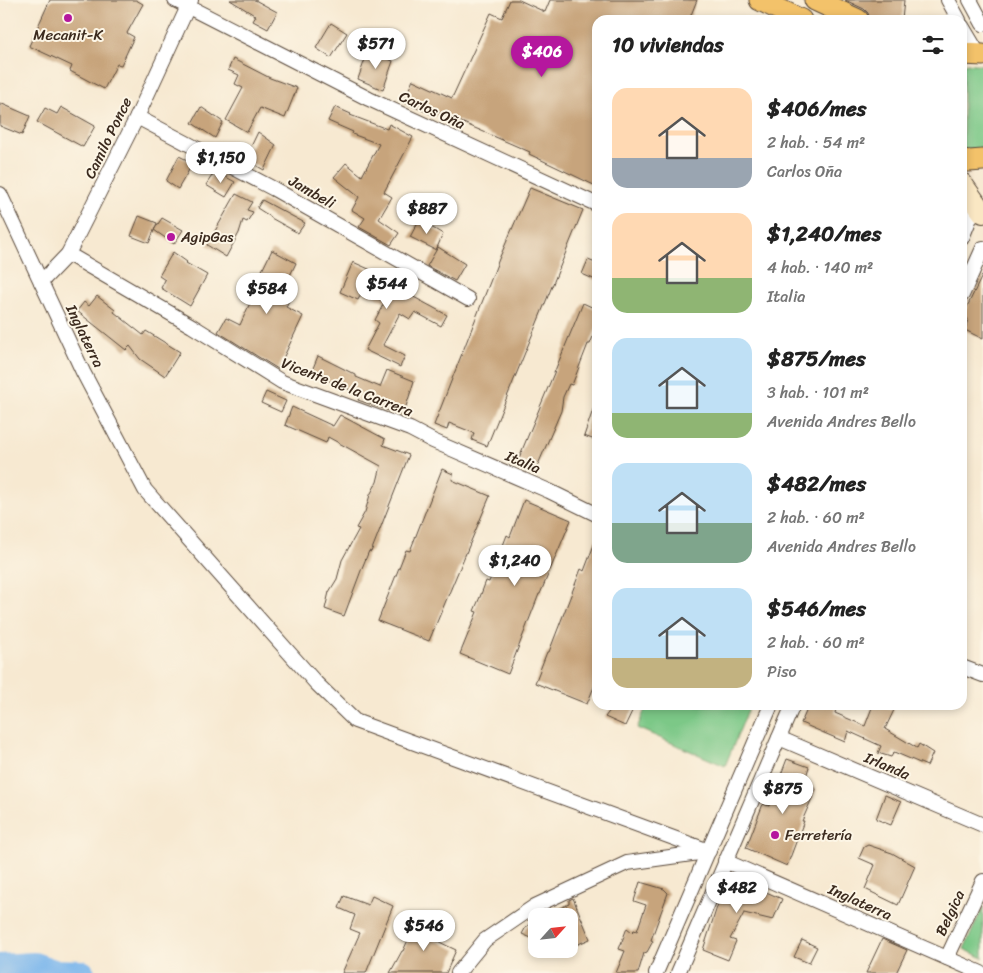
<!DOCTYPE html>
<html lang="es">
<meta charset="utf-8">
<style>
:root{--surface:#fff;--page:#f2f2f2;--text:#222;--muted:#767676;--accent:#b5179e}
body{margin:0;font-family:Sriracha,sans-serif;background:var(--page);color:var(--text);height:100vh;display:flex;flex-direction:column;font-size:19px;white-space:nowrap}
*{box-sizing:border-box;margin:0}
p{font-size:16px;color:var(--muted)}
.icon{flex:none;width:28px;height:28px;fill:none;stroke:currentColor;stroke-width:2;stroke-linecap:round;stroke-linejoin:round}
.map{position:relative;flex:1;overflow:hidden}
.sheet{position:absolute;left:592px;top:15px;width:375px;height:695px;display:flex;flex-direction:column;background:var(--surface);border-radius:15px;box-shadow:0 2px 8px #0003}
.sheet>*{flex:none}
.needle{width:32px;rotate:63deg}
.tools{position:absolute;left:528px;top:908px;display:grid;gap:10px}
.tools a{display:grid;place-items:center;width:50px;height:50px;border-radius:10px;background:var(--surface);box-shadow:0 2px 8px #0003;font-size:25px}
.price{position:absolute;translate:-50% -42px;padding:0 11px;border-radius:18px;background:#fff;color:#222;font-size:16px;line-height:32px;filter:drop-shadow(0 1px 2px #0008)}
.price::after{content:'';position:absolute;left:50%;top:30px;width:15px;height:11px;margin-left:-8px;background:inherit;clip-path:polygon(0 0,100% 0,50% 100%)}
.price.current{background:var(--accent);color:#fff}
ul{padding:0;list-style:none}
li{display:flex;align-items:center;gap:15px;height:125px;padding:0 20px}
li span{display:grid;place-items:center;flex:none;width:140px;height:100px;border-radius:15px;color:#555}
li>.icon{margin-inline-start:auto}
span .icon{width:60px;height:60px;fill:#fffc;stroke-width:1}
li b{font-size:21px}
h2{display:flex;justify-content:space-between;align-items:center;height:60px;padding:0 20px;font-size:21px}
.map>svg:first-child{display:block}
.green{fill:#7bc887;stroke:#5b7952}
.lines{fill:none;stroke-linecap:round;stroke-linejoin:round}
.river{stroke:#7ab6ec;stroke-width:26}
.building{fill:#c7a47b}
.street-casing{stroke:#574739;stroke-width:16}
.secondary-casing{stroke:#574739;stroke-width:22}
.primary-casing{stroke:#574739;stroke-width:23}
.street{stroke:#fff;stroke-width:14}
.secondary{stroke:#fae7c3;stroke-width:20}
.primary{stroke:#f3c26a;stroke-width:21}
.poi-dot{fill:#b5179e;stroke:#fcf5e5;stroke-width:2}
.labels{text-anchor:middle;stroke-width:4;stroke-linejoin:round;paint-order:stroke}
.poi-label{font-size:15px;fill:#3b2a1e;stroke:#fcf5e5;text-anchor:start}
.street-label{font-size:15px;fill:#3b2a1e;stroke:#fcf5e5}
</style>
<div class="map">
<svg width="983" height="973" viewBox="0 0 983 973">
<rect width="100%" height="100%" fill="#fcf5e5"/>
<filter id="ink" filterUnits="userSpaceOnUse"><feTurbulence type="fractalNoise" baseFrequency=".02" numOctaves="2"/><feDisplacementMap in="SourceGraphic" scale="10" xChannelSelector="R" yChannelSelector="G"/><feConvolveMatrix kernelMatrix="1 2 1 2 8 2 1 2 1" color-interpolation-filters="sRGB"/></filter>
<filter id="wash" filterUnits="userSpaceOnUse"><feTurbulence type="fractalNoise" baseFrequency=".0096" numOctaves="4" result="noise"/><feDisplacementMap in="SourceGraphic" scale="20" xChannelSelector="R" yChannelSelector="G"/><feGaussianBlur stdDeviation="1.12" result="paint"/><feColorMatrix in="noise" values="0 0 0 0 0 0 0 0 0 0 0 0 0 0 0 0 0 1.4 0 .05"/><feComposite in="paint" operator="in"/></filter>
<g filter="url(#wash)">
<rect width="100%" height="100%" fill="#f7e9d1"/>
<g class="green">
<path d="M967 63 983 65V151H963V65Z"/>
<path d="M647 705H750L725 766 637 728Z"/>
<path d="M983 907V958L964 949Z"/>
</g>
<g class="lines">
<path class="river" d="M0 967 34 965 54 972 82 973"/>
</g>
<g id="blocks">
<g class="building">
<path d="M50 0H136L143 4 127 33 134 37 121 65 117 64 104 89 70 71 72 66 29 46Z"/>
<path d="M230 0H255L277 12 268 29 253 21 256 16Z"/>
<path d="M510 0H519L545 12 550 0H697L689 20H598V187L529 154 530 152 438 112 436 116 403 102 413 80 452 98 491 13 502 18Z"/>
<path d="M845 0H904L902 20H870L868 13 864 9Z"/>
<path d="M331 23 347 33 331 58 316 48Z"/>
<path d="M368 51 393 61 383 90 358 79Z"/>
<path d="M233 59 270 78 297 88 285 118 260 108 247 132 226 120 243 88 235 84 239 75 228 70Z"/>
<path d="M0 103 30 116 22 135 0 126Z"/>
<path d="M61 107 95 126 83 147 37 122 45 108 57 114Z"/>
<path d="M201 107 223 122 215 138 192 123Z"/>
<path d="M335 107 351 114 350 115 387 129 389 124 413 137 384 192 392 197 379 219 399 233 391 245 359 227 365 218 352 210 359 197 334 177 346 163 362 176 379 144 352 134 353 132 328 121Z"/>
<path d="M258 132 276 145 264 170 245 159Z"/>
<path d="M179 156 193 163 178 189 166 181Z"/>
<path d="M215 171 235 182 226 197 206 185Z"/>
<path d="M530 188 583 210 487 446 472 440 474 433 449 423 447 430 434 425 499 259Z"/>
<path d="M236 194 252 202 247 210 253 212 247 222 243 220 239 233 226 257 207 245Z"/>
<path d="M262 200 305 223 298 233 271 218V217L257 208Z"/>
<path d="M139 216 157 223 149 243 131 236Z"/>
<path d="M162 218 183 230 174 244 154 230Z"/>
<path d="M419 220 443 234 436 250 410 237Z"/>
<path d="M438 247 465 264 455 281 427 266Z"/>
<path d="M272 250 296 263 281 294 290 298 286 307 303 316 278 369 218 332 226 318 240 325 254 294 251 293Z"/>
<path d="M173 252 187 262 186 263 207 275 190 306 161 288 165 280 159 276Z"/>
<path d="M588 260 598 264V281L582 274Z"/>
<path d="M353 262 371 270 368 278 396 291 397 288 447 315 441 326 415 312 410 319 400 313 383 345 405 356 400 367 365 350 379 323 375 320 385 301 362 292 358 300 340 292Z"/>
<path d="M983 274V339L965 330 968 319 963 315Z"/>
<path d="M97 296 115 310 114 312 143 335 146 331 180 352 165 376 140 359 130 346 126 350 77 311 84 302 89 306Z"/>
<path d="M583 303 598 310V324L590 344H588L572 385 569 384 563 397 561 411 537 467 518 460Z"/>
<path d="M318 356 356 375V377L380 387 387 370 414 381 403 416 358 400 360 394 311 373Z"/>
<path d="M266 392 286 401 281 412 261 403Z"/>
<path d="M596 401H598V441L584 436Z"/>
<path d="M292 407 333 426 340 415 385 439 383 445 409 455 371 552 369 551 362 568 344 616 325 609 329 592 337 579 342 560 359 529 356 528 365 512 370 495 377 482 381 466 328 437 326 443 285 425Z"/>
<path d="M442 469 453 474 452 480 490 496 429 641 378 621 406 550 410 551Z"/>
<path d="M524 500 571 520 540 594H539L508 674 460 654 477 612 474 611 480 597 486 581 489 582 507 535 510 537Z"/>
<path d="M597 537 598 677 587 704 535 683 547 652H549L581 569 584 571Z"/>
<path d="M614 705H635L625 726 605 717Z"/>
<path d="M809 705H837L835 713 865 726 873 705H879L894 710 885 729 917 748 919 744 933 753 927 766 894 752 891 757 878 753 881 746 848 731 845 742 801 723Z"/>
<path d="M787 759 809 767 804 783 816 789 802 821H804L787 866 746 848 763 804 769 806Z"/>
<path d="M885 795 901 802 891 825 876 819Z"/>
<path d="M868 845 892 853 915 866 898 905 865 889 875 865 859 858 864 847Z"/>
<path d="M730 876 782 899 773 920 744 913 730 939 736 941 728 960 703 950 718 904Z"/>
<path d="M640 882 664 889 668 893 651 940 653 941 647 952 644 953 638 973H616L625 951 619 949 627 928 632 932 634 930 637 931 646 905 634 901Z"/>
<path d="M344 896 368 905 372 896 393 906 366 973H342L360 933 350 929 355 915 339 908Z"/>
<path d="M573 898 590 939 569 948V916H541L569 904V900Z"/>
<path d="M419 916 437 925 431 938 456 950 446 973H390L402 951H403Z"/>
<path d="M536 920V940L522 934 526 927Z"/>
<path d="M882 939 907 950 896 973H866Z"/>
<path d="M802 940 817 947 809 963 794 957Z"/>
</g>
</g>
</g>
<g filter="url(#ink)">
<use href="#blocks" fill-opacity="0" stroke="#574739" stroke-width="1"/>
<g class="lines">
<defs>
<g id="street">
<path d="M175 0 369 99 598 205"/>
<path d="M948 0 959 20"/>
<path d="M970 0 983 24"/>
<path d="M962 26 978 53"/>
<path d="M137 117 274 189 468 299"/>
<path d="M0 194 83 372 145 490 316 683 355 721 709 851"/>
<path d="M962 238 976 203"/>
<path d="M68 254 192 326 282 382 410 429 433 441 549 491 598 515"/>
<path d="M41 282 68 254 137 117 191 0"/>
<path d="M962 295 983 248"/>
<path d="M962 667 983 675"/>
<path d="M779 738 983 825"/>
<path d="M725 861 981 973"/>
<path d="M947 958 983 881"/>
<path d="M458 973 485 940 535 906 627 863 706 852"/>
<path d="M656 973 771 705"/>
<path d="M678 973 793 705"/>
</g>
<path id="secondary" d="M962 183 983 213"/>
<g id="primary">
<path d="M760 0 801 20"/>
<path d="M815 0 858 20"/>
<path d="M962 54 983 55"/>
<path d="M962 160 969 161 983 160"/>
</g>
</defs>
<use href="#street" class="street-casing"/>
<use href="#secondary" class="secondary-casing"/>
<use href="#primary" class="primary-casing"/>
<use href="#street" class="street"/>
<use href="#secondary" class="secondary"/>
<use href="#primary" class="primary"/>
</g>
</g>
<g class="poi-dot">
<circle cx="68" cy="18" r="5"/>
<circle cx="171" cy="237" r="5"/>
<circle cx="775" cy="835" r="5"/>
</g>
<g class="labels">
<g class="poi-label">
<text x="68" y="40" text-anchor="middle">Mecanit-K</text>
<text x="181" y="242">AgipGas</text>
<text x="785" y="840">Ferretería</text>
</g>
<g class="street-label">
<text transform="translate(432 110) rotate(25)" y="5">Carlos Oña</text>
<text transform="translate(108 138) rotate(-64)" y="5">Camilo Ponce</text>
<text transform="translate(312 192) rotate(30)" y="5">Jambeli</text>
<text transform="translate(85 336) rotate(64)" y="5">Inglaterra</text>
<text transform="translate(347 387) rotate(21)" y="5">Vicente de la Carrera</text>
<text transform="translate(523 462) rotate(23)" y="5">Italia</text>
<text transform="translate(887 766) rotate(23)" y="5">Irlanda</text>
<text transform="translate(860 902) rotate(24)" y="5">Inglaterra</text>
<text transform="translate(950 913) rotate(-65)" y="5">Belgica</text>
</g>
</g>
</svg>
<div class="tools">
<a><svg class="needle" viewBox="-14 -14 28 28"><path d="M0-13l5 13h-10z" fill="#e53935"/><path d="M0 13l5-13h-10z" fill="#767676"/></svg></a>
</div>
<b class="price" style="left:376px;top:70px">$571</b>
<b class="price current" style="left:542px;top:78px">$406</b>
<b class="price" style="left:221px;top:184px">$1,150</b>
<b class="price" style="left:427px;top:235px">$887</b>
<b class="price" style="left:387px;top:310px">$544</b>
<b class="price" style="left:267px;top:315px">$584</b>
<b class="price" style="left:515px;top:587px">$1,240</b>
<b class="price" style="left:783px;top:815px">$875</b>
<b class="price" style="left:737px;top:914px">$482</b>
<b class="price" style="left:424px;top:952px">$546</b>
<section class="sheet">
<h2>10 viviendas<svg class="icon" aria-label="filters" viewBox="0 0 24 24"><path d="M4 7h16M4 17h16"/><circle cx="9" cy="7" r="2"/><circle cx="15" cy="17" r="2"/></svg></h2>
<ul>
<li><span style="background:linear-gradient(#ffd9b3 70%,#9aa5b1 0)"><svg class="icon" aria-label="home" viewBox="0 0 24 24"><path d="M3 11l9-7 9 7M6 9v11h12V9"/></svg></span><div><b>$406/mes</b><p>2 hab. · 54 m²</p><p>Carlos Oña</p></div></li>
<li><span style="background:linear-gradient(#ffd9b3 65%,#8fb573 0)"><svg class="icon" aria-label="home" viewBox="0 0 24 24"><path d="M3 11l9-7 9 7M6 9v11h12V9"/></svg></span><div><b>$1,240/mes</b><p>4 hab. · 140 m²</p><p>Italia</p></div></li>
<li><span style="background:linear-gradient(#bfe0f5 75%,#8fb573 0)"><svg class="icon" aria-label="home" viewBox="0 0 24 24"><path d="M3 11l9-7 9 7M6 9v11h12V9"/></svg></span><div><b>$875/mes</b><p>3 hab. · 101 m²</p><p>Avenida Andres Bello</p></div></li>
<li><span style="background:linear-gradient(#bfe0f5 60%,#7fa58c 0)"><svg class="icon" aria-label="home" viewBox="0 0 24 24"><path d="M3 11l9-7 9 7M6 9v11h12V9"/></svg></span><div><b>$482/mes</b><p>2 hab. · 60 m²</p><p>Avenida Andres Bello</p></div></li>
<li><span style="background:linear-gradient(#bfe0f5 70%,#c2b280 0)"><svg class="icon" aria-label="home" viewBox="0 0 24 24"><path d="M3 11l9-7 9 7M6 9v11h12V9"/></svg></span><div><b>$546/mes</b><p>2 hab. · 60 m²</p><p>Piso</p></div></li>
</ul>
</section>
</div>
